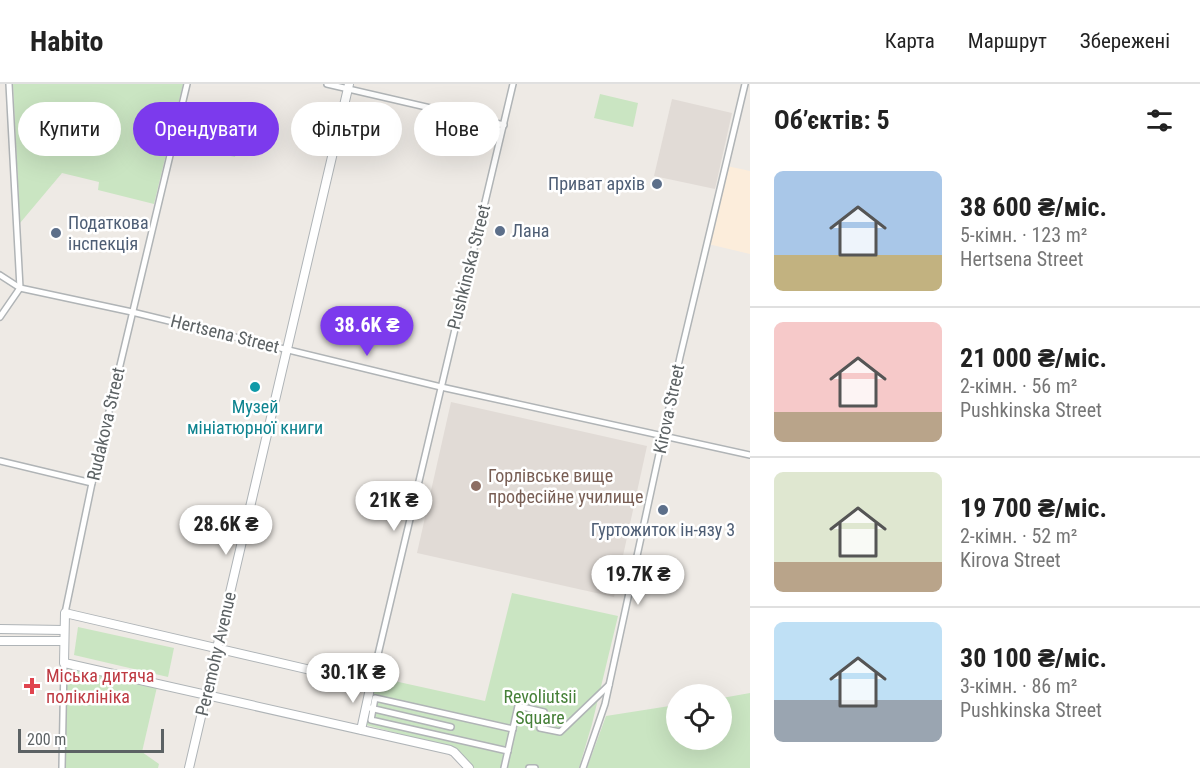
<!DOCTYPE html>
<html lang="uk">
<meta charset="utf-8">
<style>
:root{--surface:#fff;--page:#f2f2f2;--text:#222;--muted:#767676;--line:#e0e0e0;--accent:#7c3aed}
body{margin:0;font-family:"Roboto Condensed",sans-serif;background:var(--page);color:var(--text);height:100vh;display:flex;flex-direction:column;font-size:22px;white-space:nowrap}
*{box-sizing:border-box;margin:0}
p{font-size:20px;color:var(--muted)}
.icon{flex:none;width:33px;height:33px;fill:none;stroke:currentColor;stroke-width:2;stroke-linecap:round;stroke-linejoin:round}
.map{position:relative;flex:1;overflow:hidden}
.drawer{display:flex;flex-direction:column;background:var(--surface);width:450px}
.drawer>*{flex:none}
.top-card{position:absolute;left:18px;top:18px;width:570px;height:54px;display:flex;gap:12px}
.controls{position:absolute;left:666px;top:600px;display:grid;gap:12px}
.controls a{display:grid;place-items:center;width:66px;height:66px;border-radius:50%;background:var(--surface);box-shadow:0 6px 24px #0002;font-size:30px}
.scale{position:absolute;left:18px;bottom:15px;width:146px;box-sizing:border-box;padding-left:6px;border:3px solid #5c6264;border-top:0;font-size:16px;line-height:21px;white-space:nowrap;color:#5c6264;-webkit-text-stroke:4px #fff;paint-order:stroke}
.price{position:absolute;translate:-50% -51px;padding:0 14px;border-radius:21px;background:#fff;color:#222;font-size:20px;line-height:39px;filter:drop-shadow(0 2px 3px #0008)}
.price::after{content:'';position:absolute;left:50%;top:36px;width:18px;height:14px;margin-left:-9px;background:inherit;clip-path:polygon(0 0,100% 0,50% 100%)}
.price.current{background:var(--accent);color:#fff}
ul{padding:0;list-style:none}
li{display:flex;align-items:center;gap:18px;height:150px;padding:0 24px}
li+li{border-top:2px solid var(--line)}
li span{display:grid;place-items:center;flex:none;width:168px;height:120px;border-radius:9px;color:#555}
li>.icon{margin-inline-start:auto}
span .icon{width:72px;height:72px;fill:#fffc;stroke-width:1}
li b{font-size:26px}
h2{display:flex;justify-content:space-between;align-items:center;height:72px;padding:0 24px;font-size:26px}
.pill{padding:0 21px;border-radius:27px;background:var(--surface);box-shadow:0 6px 24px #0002;font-size:21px;line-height:54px}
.pill.current{background:var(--accent);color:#fff}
header{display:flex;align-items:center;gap:36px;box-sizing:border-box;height:84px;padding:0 30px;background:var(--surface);border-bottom:2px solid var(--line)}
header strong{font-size:28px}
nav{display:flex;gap:33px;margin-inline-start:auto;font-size:21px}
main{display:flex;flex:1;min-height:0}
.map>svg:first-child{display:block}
.commercial{fill:#fceddb}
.education{fill:#e1dbd6}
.green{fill:#cae5c2}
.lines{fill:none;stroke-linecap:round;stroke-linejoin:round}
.street-casing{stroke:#b0b4b6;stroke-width:8}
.secondary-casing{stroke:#afb4b7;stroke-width:10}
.street{stroke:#fff;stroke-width:5}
.secondary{stroke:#fff;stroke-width:8}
.service-dot{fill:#5c6f8a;stroke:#fff;stroke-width:2}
.culture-dot{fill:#0f9aa8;stroke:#fff;stroke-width:2}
.education-dot{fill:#8d6e63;stroke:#fff;stroke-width:2}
.health-dot{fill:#e0444e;stroke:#fff;stroke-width:2}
.labels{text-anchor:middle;stroke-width:5;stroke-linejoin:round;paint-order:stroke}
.service-label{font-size:18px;fill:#4e5e75;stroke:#fff;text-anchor:start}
.street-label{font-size:18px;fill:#5c6264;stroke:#fff}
.culture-label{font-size:18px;fill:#0d838f;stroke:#fff}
.education-label{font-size:18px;fill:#785e54;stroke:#fff;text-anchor:start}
.health-label{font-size:18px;fill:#be3a42;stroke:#fff;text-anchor:start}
.park-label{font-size:18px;fill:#468038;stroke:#fff}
</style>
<header>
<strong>Habito</strong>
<nav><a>Карта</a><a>Маршрут</a><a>Збережені</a></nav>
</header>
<main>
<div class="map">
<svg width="750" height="684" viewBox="0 0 750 684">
<rect width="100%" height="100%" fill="#eeeae5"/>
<path class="commercial" d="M727 82 750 87V170L708 160Z"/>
<g class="education">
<path d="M672 15 732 29 715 105 654 92Z"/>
<path d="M451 318 647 362 614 513 417 469Z"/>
</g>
<g class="green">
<path d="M13 0H183L154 120 98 106 99 98 62 89 20 139Z"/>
<path d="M600 10 638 19 633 43 594 34Z"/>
<path d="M212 51 239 56 235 73 208 67Z"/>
<path d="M512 509 618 532 592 640 579 684H473L453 664 366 641 376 593 485 617Z"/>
<path d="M78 543 174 564 168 593 74 571Z"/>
<path d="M62 581 157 603 142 668 159 680 158 684H60Z"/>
<path d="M750 609V684H587L606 632 676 621V656H722V614Z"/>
</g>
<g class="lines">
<defs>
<g id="street">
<path d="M327 0 504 41"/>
<path d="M0 191 20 204 132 228 441 303 750 371"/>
<path d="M0 233 20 204 9 0"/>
<path d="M0 377 92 399"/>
<path d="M65 529 92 399 187 0"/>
<path d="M371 600 513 0"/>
<path d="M370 624 451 643"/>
<path d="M508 667 371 636 375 614 513 645"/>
<path d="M62 684 64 579"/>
<path d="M504 684 518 622 544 628 540 644 560 648 609 601"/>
<path d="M529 684H535"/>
<path d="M583 684 605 620 680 273 745 0"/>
</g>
<g id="secondary">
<path d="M0 545 64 546"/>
<path d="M0 557H64"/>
<path d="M361 646 371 600 65 529 64 579 69 580 450 666 454 668 469 684"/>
<path d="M189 684 349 0"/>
</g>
</defs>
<use href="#street" class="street-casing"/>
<use href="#secondary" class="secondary-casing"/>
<use href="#street" class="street"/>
<use href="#secondary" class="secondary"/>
</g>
<g class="service-dot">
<circle cx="657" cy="100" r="6"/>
<circle cx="500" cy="147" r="6"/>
<circle cx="56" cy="149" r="6"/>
<circle cx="663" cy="426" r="6"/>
</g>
<circle class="culture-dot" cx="255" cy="303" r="6"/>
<circle class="education-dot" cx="476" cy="402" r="6"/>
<path class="health-dot" d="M29 593h6v6h6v6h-6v6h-6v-6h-6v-6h6z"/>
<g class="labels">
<g class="service-label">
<text x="645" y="106" text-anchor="end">Приват архів</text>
<text x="68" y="145">Податкова<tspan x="68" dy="21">інспекція</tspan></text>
<text x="512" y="153">Лана</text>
<text x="663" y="452" text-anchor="middle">Гуртожиток ін-язу 3</text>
</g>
<g class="street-label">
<text transform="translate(469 183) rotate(-76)" y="6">Pushkinska Street</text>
<text transform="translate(225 250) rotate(14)" y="6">Hertsena Street</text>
<text transform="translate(669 325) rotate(-78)" y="6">Kirova Street</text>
<text transform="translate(106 340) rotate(-77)" y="6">Rudakova Street</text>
<text transform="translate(216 570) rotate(-77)" y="6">Peremohy Avenue</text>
</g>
<g class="culture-label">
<text x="255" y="329">Музей<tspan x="255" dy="21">мініатюрної книги</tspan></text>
</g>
<g class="education-label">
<text x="488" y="398">Горлівське вище<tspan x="488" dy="21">професійне училище</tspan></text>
</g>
<g class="health-label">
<text x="46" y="598">Міська дитяча<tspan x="46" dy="21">поліклініка</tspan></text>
</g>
<g class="park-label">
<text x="540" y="619">Revoliutsii<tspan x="540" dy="21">Square</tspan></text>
</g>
</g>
</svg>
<div class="controls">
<a><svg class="icon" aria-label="locate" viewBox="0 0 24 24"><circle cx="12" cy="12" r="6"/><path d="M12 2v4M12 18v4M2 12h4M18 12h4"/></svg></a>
</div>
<div class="scale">200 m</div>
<b class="price current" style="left:367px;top:273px">38.6K ₴</b>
<b class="price" style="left:394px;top:448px">21K ₴</b>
<b class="price" style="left:226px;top:472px">28.6K ₴</b>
<b class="price" style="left:638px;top:522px">19.7K ₴</b>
<b class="price" style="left:353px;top:620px">30.1K ₴</b>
<div class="top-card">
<a class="pill">Купити</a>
<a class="pill current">Орендувати</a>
<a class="pill">Фільтри</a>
<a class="pill">Нове</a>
</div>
</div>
<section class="drawer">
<h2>Об’єктів: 5<svg class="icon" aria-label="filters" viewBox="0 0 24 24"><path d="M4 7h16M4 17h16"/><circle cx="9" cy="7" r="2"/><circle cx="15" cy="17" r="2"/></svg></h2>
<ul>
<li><span style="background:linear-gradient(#a9c7e8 70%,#c2b280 0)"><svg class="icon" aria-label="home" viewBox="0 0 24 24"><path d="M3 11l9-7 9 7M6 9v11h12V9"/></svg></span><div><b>38 600 ₴/міс.</b><p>5-кімн. · 123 m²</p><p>Hertsena Street</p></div></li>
<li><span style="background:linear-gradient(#f6c9c9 75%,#b9a48a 0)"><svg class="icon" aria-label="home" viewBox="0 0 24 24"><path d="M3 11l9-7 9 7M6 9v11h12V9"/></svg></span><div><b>21 000 ₴/міс.</b><p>2-кімн. · 56 m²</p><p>Pushkinska Street</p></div></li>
<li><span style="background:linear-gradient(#dfe7d0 75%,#b9a48a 0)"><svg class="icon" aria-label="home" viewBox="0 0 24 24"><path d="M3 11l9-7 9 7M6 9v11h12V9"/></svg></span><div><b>19 700 ₴/міс.</b><p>2-кімн. · 52 m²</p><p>Kirova Street</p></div></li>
<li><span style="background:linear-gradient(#bfe0f5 65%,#9aa5b1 0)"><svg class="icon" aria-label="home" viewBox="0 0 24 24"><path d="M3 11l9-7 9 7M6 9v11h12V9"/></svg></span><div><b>30 100 ₴/міс.</b><p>3-кімн. · 86 m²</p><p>Pushkinska Street</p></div></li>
</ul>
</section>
</main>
